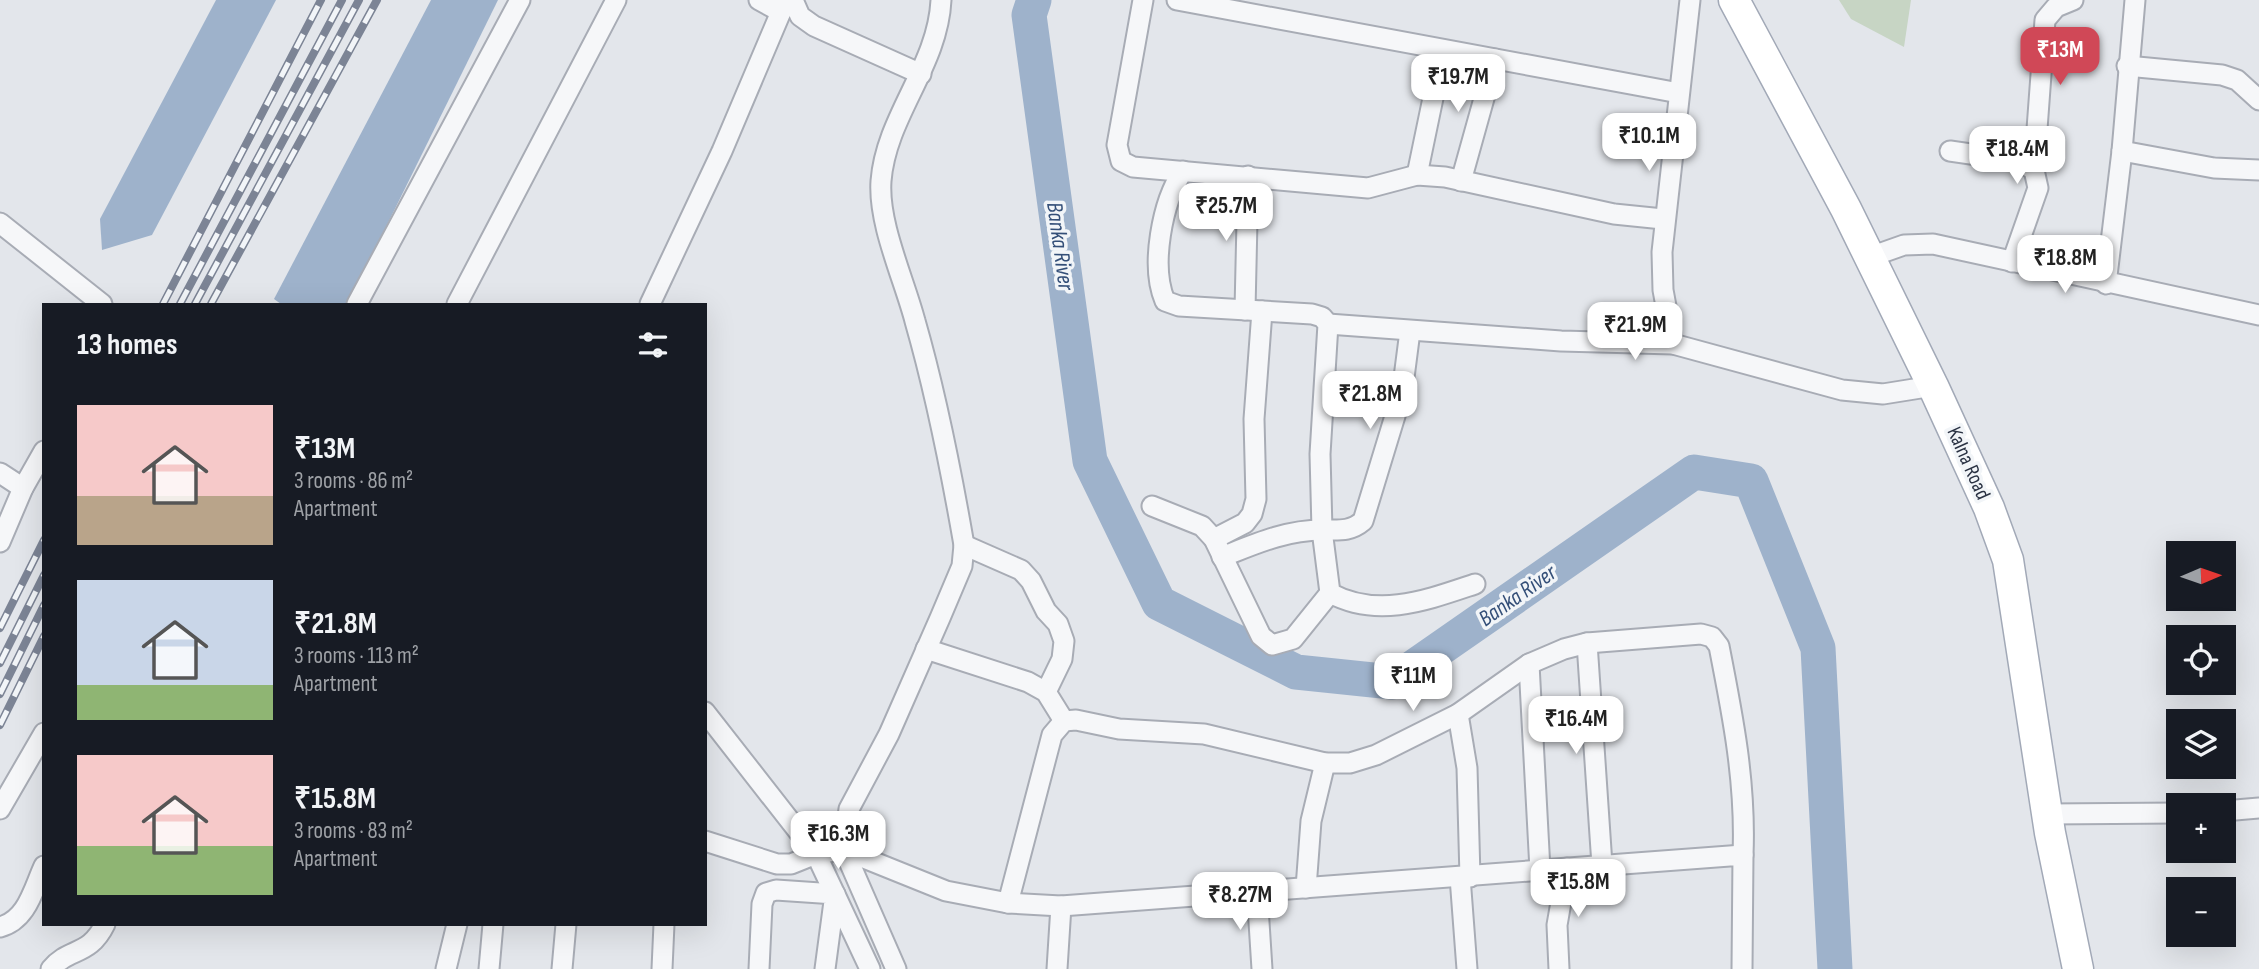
<!DOCTYPE html>
<meta charset="utf-8">
<style>
:root{--surface:#171b24;--page:#242831;--text:#f1f3f6;--muted:#9ea1a6;--accent:#d04857}
body{margin:0;font-family:"Sofia Sans Condensed",sans-serif;background:var(--page);color:var(--text);height:100vh;display:flex;flex-direction:column;font-size:26px;white-space:nowrap}
*{box-sizing:border-box;margin:0}
p{font-size:23px;color:var(--muted)}
.icon{flex:none;width:38px;height:38px;fill:none;stroke:currentColor;stroke-width:2;stroke-linecap:round;stroke-linejoin:round}
.map{position:relative;flex:1;overflow:hidden}
.sheet{position:absolute;left:42px;top:303px;width:665px;height:623px;display:flex;flex-direction:column;background:var(--surface);border-radius:0px;box-shadow:0 7px 28px #0002}
.sheet>*{flex:none}
.needle{width:46px;rotate:88deg}
.buttons{position:absolute;left:2166px;top:541px;display:grid;gap:14px}
.buttons a{display:grid;place-items:center;width:70px;height:70px;border-radius:0px;background:var(--surface);box-shadow:0 7px 28px #0002;font-size:35px}
.price{position:absolute;translate:-50% -60px;padding:0 16px;border-radius:14px;background:#fff;color:#222;font-size:23px;line-height:46px;filter:drop-shadow(0 2px 4px #0008)}
.price::after{content:'';position:absolute;left:50%;top:42px;width:21px;height:16px;margin-left:-10px;background:inherit;clip-path:polygon(0 0,100% 0,50% 100%)}
.price.active{background:var(--accent);color:#fff}
ul{padding:0;list-style:none}
li{display:flex;align-items:center;gap:21px;height:175px;padding:0 35px}
li span{display:grid;place-items:center;flex:none;width:196px;height:140px;border-radius:0px;color:#555}
li>.icon{margin-inline-start:auto}
span .icon{width:84px;height:84px;fill:#fffc;stroke-width:1}
li b{font-size:30px}
h2{display:flex;justify-content:space-between;align-items:center;height:84px;padding:0 35px;font-size:30px}
.map>svg:first-child{display:block}
.green{fill:#c7d5c4}
.water{fill:#9eb2cb}
.lines{fill:none;stroke-linecap:round;stroke-linejoin:round}
.river{stroke:#9eb2cb;stroke-width:35}
.street-casing{stroke:#a8acb5;stroke-width:23}
.primary-casing{stroke:#a2a9b7;stroke-width:33}
.street{stroke:#f6f7f9;stroke-width:19}
.primary{stroke:#fff;stroke-width:30}
.rail-casing{stroke:#7c8495;stroke-width:8}
.rail{stroke:#f2f5f8;stroke-width:5;stroke-dasharray:16;stroke-linecap:butt}
.labels{text-anchor:middle;stroke-width:7;stroke-linejoin:round;paint-order:stroke}
.street-label{font-size:21px;fill:#2a3243;stroke:#f2f5f8}
.water-label{font-size:23px;font-style:italic;fill:#344f78;stroke:#f2f5f8}
</style>
<div class="map">
<svg width="2259" height="969" viewBox="0 0 2259 969">
<rect width="100%" height="100%" fill="#e3e6eb"/>
<path class="green" d="M1839 0H1911L1904 47 1851 19Z"/>
<g class="water">
<path d="M216 0H276L152 235 102 250 100 219Z"/>
<path d="M431 0H498L348 304H281L274 299Z"/>
</g>
<g class="lines">
<path class="river" d="M1034 0 1029 15 1090 461 1159 603 1296 672 1392 682 1694 472 1751 481 1818 648 1835 969"/>
<defs>
<g id="street">
<path d="M759 0 781 12"/>
<path d="M793 0 800 16 814 26 921 74"/>
<path d="M941 0C938 66 886 116 881 181 878 224 904 279 915 321 936 394 951 470 964 545L962 566 940 618 889 734 849 809 846 832 859 856 946 891 1008 903 1061 906 1743 855 1742 969"/>
<path d="M1143 0 1117 145 1121 161 1133 167 1368 188 1417 175 1445 177 1614 214 1663 219"/>
<path d="M1177 0 1679 93"/>
<path d="M2127 66 2222 75 2237 80 2259 100"/>
<path d="M1950 151 2019 161 2034 170 2038 188 2012 262"/>
<path d="M2122 151 2214 168 2259 170"/>
<path d="M2034 170 2045 20 2056 7 2073 0"/>
<path d="M1183 171C1162 202 1150 266 1165 301L1179 306 1312 314 1322 317 1328 324 1320 454 1322 530 1330 593C1378 619 1427 600 1475 584"/>
<path d="M1417 175 1443 50"/>
<path d="M1461 181 1495 59"/>
<path d="M0 223 102 304"/>
<path d="M1870 257 1904 245 1933 244 2259 315"/>
<path d="M2106 284 2122 151 2135 0"/>
<path d="M357 304 520 0"/>
<path d="M457 304 616 0"/>
<path d="M650 304 722 151 786 0"/>
<path d="M1245 310 1248 176"/>
<path d="M1328 324 1561 341 1673 344 1842 390 1883 394 1933 386"/>
<path d="M1673 344 1663 290 1662 252 1690 0"/>
<path d="M0 473 23 488"/>
<path d="M1152 506 1202 526 1214 539 1261 636 1272 645 1293 639 1330 593"/>
<path d="M1214 539 1245 523 1252 514 1256 499 1254 419 1262 311"/>
<path d="M0 542 23 488 44 451"/>
<path d="M964 545 1021 570 1031 581 1046 611 1058 624 1064 641 1062 659 1046 692"/>
<path d="M1222 557C1255 544 1286 530 1322 530 1339 530 1350 532 1363 521L1402 393 1410 331"/>
<path d="M1587 643 1602 865"/>
<path d="M926 649 1028 682 1046 692 1064 721"/>
<path d="M1529 664 1540 870"/>
<path d="M705 712 816 854 870 969"/>
<path d="M1458 714 1467 768 1470 877"/>
<path d="M0 809 44 733"/>
<path d="M2224 811 2259 808"/>
<path d="M2047 814 2179 813"/>
<path d="M705 841 777 864H791L816 854 853 848"/>
<path d="M844 850 896 969"/>
<path d="M1460 877 1467 969"/>
<path d="M1306 888 1311 821 1325 763"/>
<path d="M1257 891 1262 969"/>
<path d="M1008 903 1052 735 1064 721 1076 720 1119 729 1204 734 1325 763H1350L1376 755 1458 714 1529 664 1564 649 1587 643 1701 634 1712 637 1719 646C1733 717 1746 783 1743 855"/>
<path d="M0 927C27 920 33 890 44 866"/>
<path d="M51 969C69 947 89 957 105 924"/>
<path d="M446 969 457 924"/>
<path d="M489 969 493 924"/>
<path d="M562 969 566 924"/>
<path d="M662 969 664 924"/>
<path d="M759 969 762 904 766 893 776 890 835 894 825 969"/>
<path d="M1057 969 1061 906"/>
<path d="M1559 969 1557 925 1567 868"/>
</g>
<path id="primary" d="M1734 0 1846 209 1933 386 1989 508 2008 560 2050 833 2078 969"/>
</defs>
<use href="#street" class="street-casing"/>
<use href="#primary" class="primary-casing"/>
<use href="#street" class="street"/>
<use href="#primary" class="primary"/>
<defs>
<g id="rail">
<path d="M163 304 321 0"/>
<path d="M180 304 342 0"/>
<path d="M195 304 359 0"/>
<path d="M211 304 377 0"/>
<path d="M0 628 44 540"/>
<path d="M0 663 44 575"/>
<path d="M0 694 44 605"/>
<path d="M0 725 44 636"/>
</g>
</defs>
<use href="#rail" class="rail-casing"/>
<use href="#rail" class="rail"/>
</g>
<g class="labels">
<g class="street-label">
<text transform="translate(1969 463) rotate(66)" y="7">Kalna Road</text>
</g>
<g class="water-label">
<text transform="translate(1061 246) rotate(82)" y="8">Banka River</text>
<text transform="translate(1517 595) rotate(-35)" y="8">Banka River</text>
</g>
</g>
</svg>
<div class="buttons">
<a><svg class="needle" viewBox="-14 -14 28 28"><path d="M0-13l5 13h-10z" fill="#e53935"/><path d="M0 13l5-13h-10z" fill="#9ea1a6"/></svg></a>
<a><svg class="icon" aria-label="locate" viewBox="0 0 24 24"><circle cx="12" cy="12" r="6"/><path d="M12 2v4M12 18v4M2 12h4M18 12h4"/></svg></a>
<a><svg class="icon" aria-label="layers" viewBox="0 0 24 24"><path d="M12 4l9 5-9 5-9-5zM3 14l9 5 9-5"/></svg></a>
<a>+</a>
<a>−</a>
</div>
<b class="price active" style="left:2060px;top:87px">₹13M</b>
<b class="price" style="left:1458px;top:114px">₹19.7M</b>
<b class="price" style="left:1649px;top:173px">₹10.1M</b>
<b class="price" style="left:2017px;top:186px">₹18.4M</b>
<b class="price" style="left:1226px;top:243px">₹25.7M</b>
<b class="price" style="left:2065px;top:295px">₹18.8M</b>
<b class="price" style="left:1635px;top:362px">₹21.9M</b>
<b class="price" style="left:1370px;top:431px">₹21.8M</b>
<b class="price" style="left:1413px;top:713px">₹11M</b>
<b class="price" style="left:1576px;top:756px">₹16.4M</b>
<b class="price" style="left:838px;top:871px">₹16.3M</b>
<b class="price" style="left:1578px;top:919px">₹15.8M</b>
<b class="price" style="left:1240px;top:932px">₹8.27M</b>
<section class="sheet">
<h2>13 homes<svg class="icon" aria-label="filters" viewBox="0 0 24 24"><path d="M4 7h16M4 17h16"/><circle cx="9" cy="7" r="2"/><circle cx="15" cy="17" r="2"/></svg></h2>
<ul>
<li><span style="background:linear-gradient(#f6c9c9 65%,#b9a48a 0)"><svg class="icon" aria-label="home" viewBox="0 0 24 24"><path d="M3 11l9-7 9 7M6 9v11h12V9"/></svg></span><div><b>₹13M</b><p>3 rooms · 86 m²</p><p>Apartment</p></div></li>
<li><span style="background:linear-gradient(#c9d6e8 75%,#8fb573 0)"><svg class="icon" aria-label="home" viewBox="0 0 24 24"><path d="M3 11l9-7 9 7M6 9v11h12V9"/></svg></span><div><b>₹21.8M</b><p>3 rooms · 113 m²</p><p>Apartment</p></div></li>
<li><span style="background:linear-gradient(#f6c9c9 65%,#8fb573 0)"><svg class="icon" aria-label="home" viewBox="0 0 24 24"><path d="M3 11l9-7 9 7M6 9v11h12V9"/></svg></span><div><b>₹15.8M</b><p>3 rooms · 83 m²</p><p>Apartment</p></div></li>
</ul>
</section>
</div>
